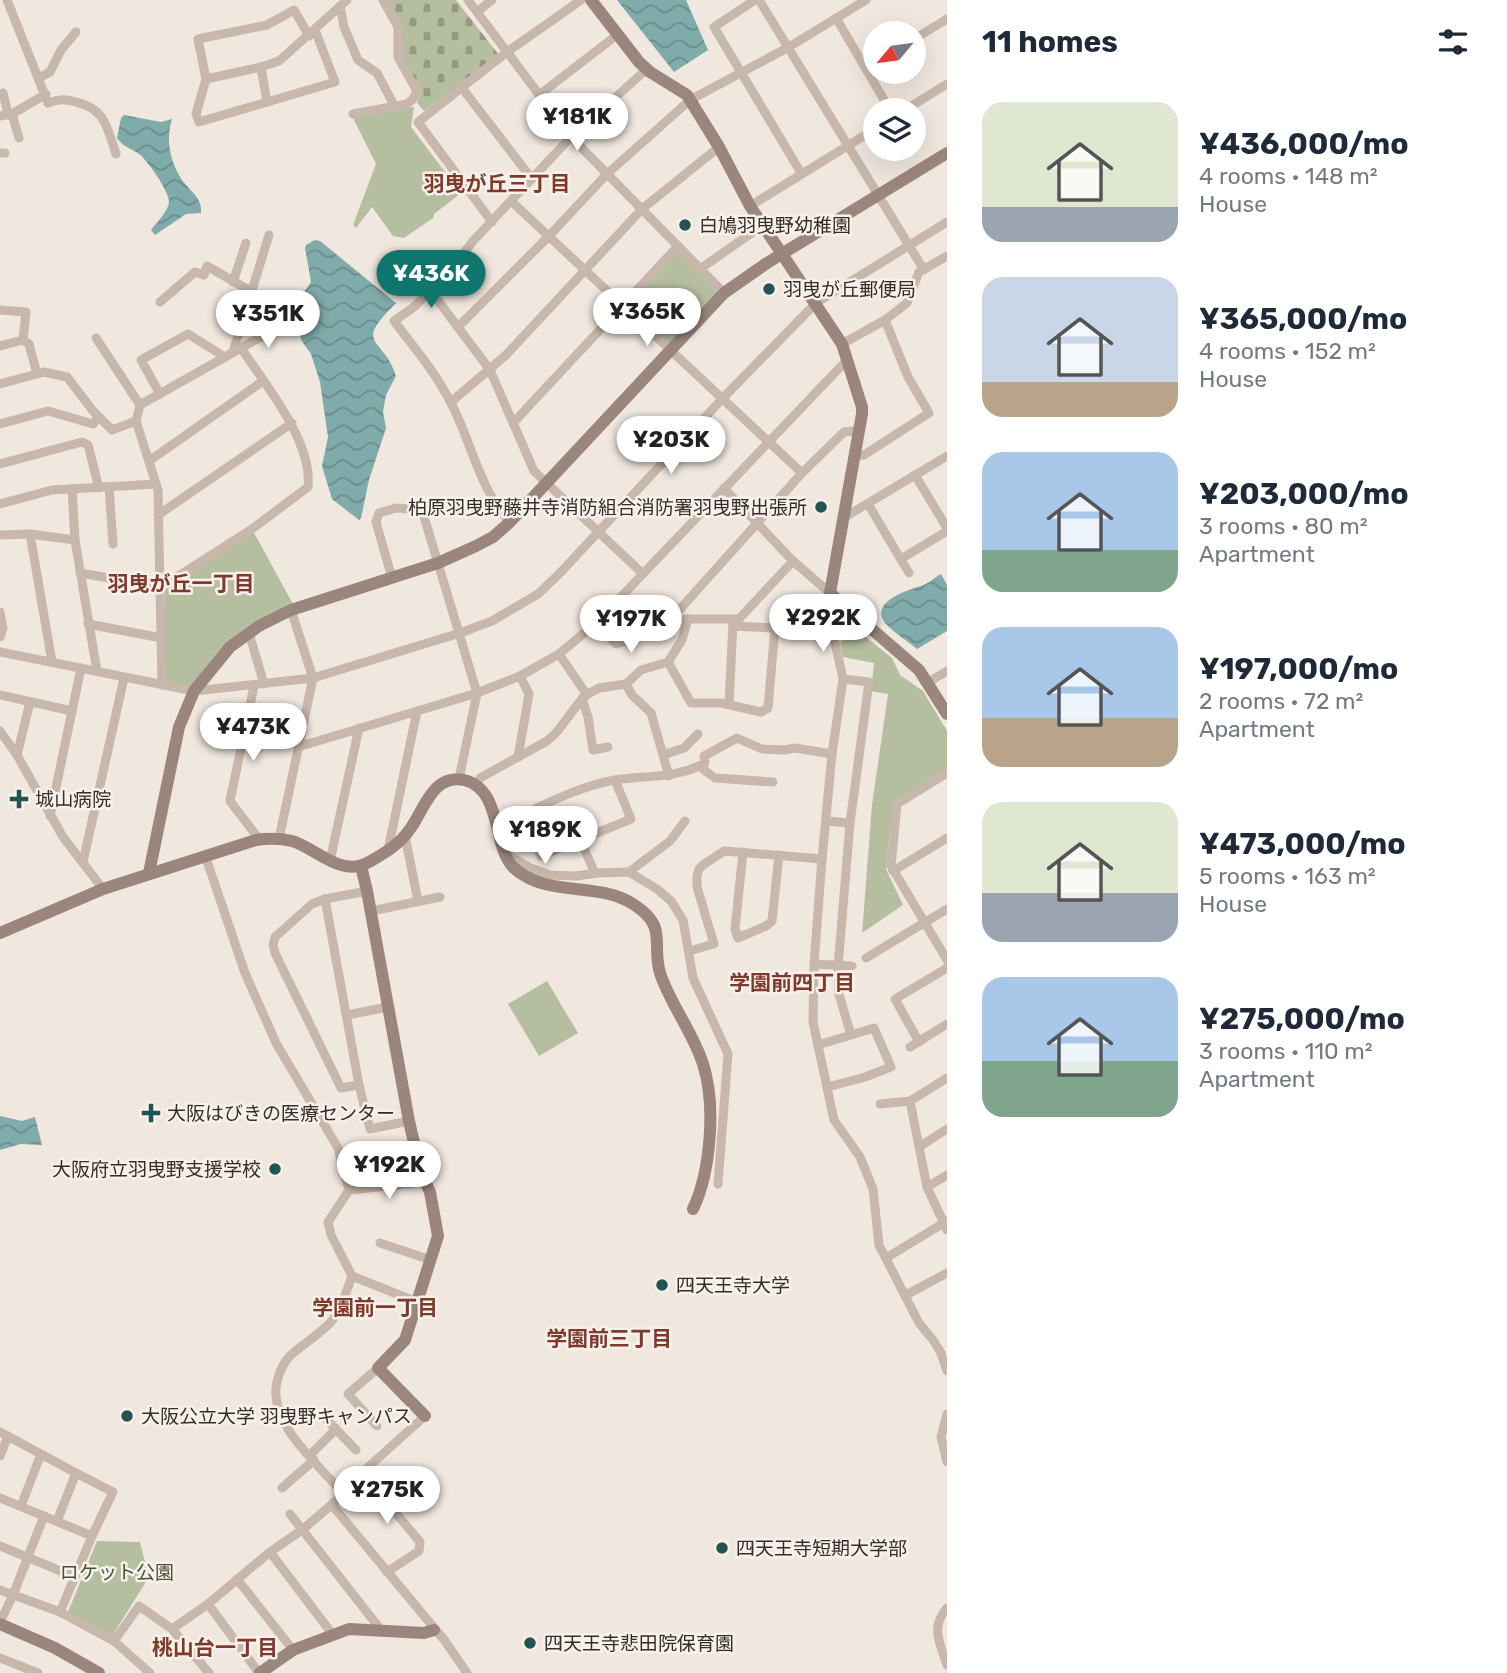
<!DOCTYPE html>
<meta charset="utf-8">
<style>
:root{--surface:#fff;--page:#f2f2f3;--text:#1f2937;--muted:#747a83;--accent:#0f766e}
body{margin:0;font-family:Rubik,"Noto Sans JP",sans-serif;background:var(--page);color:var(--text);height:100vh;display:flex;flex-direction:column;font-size:26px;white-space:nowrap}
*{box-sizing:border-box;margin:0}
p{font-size:23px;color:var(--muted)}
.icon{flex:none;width:38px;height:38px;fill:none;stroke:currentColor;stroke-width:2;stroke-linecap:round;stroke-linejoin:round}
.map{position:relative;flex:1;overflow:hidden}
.panel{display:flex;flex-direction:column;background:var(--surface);width:560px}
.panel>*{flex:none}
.needle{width:46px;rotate:241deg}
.tools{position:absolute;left:863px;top:21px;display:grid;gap:14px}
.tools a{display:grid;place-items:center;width:63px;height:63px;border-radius:50%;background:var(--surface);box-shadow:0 7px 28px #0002;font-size:35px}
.price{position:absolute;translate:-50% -60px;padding:0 16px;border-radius:24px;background:#fff;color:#222;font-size:23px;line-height:46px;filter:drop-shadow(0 2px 4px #0008)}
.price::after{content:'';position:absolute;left:50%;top:42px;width:21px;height:16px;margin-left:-10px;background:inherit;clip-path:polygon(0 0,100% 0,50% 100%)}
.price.current{background:var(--accent);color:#fff}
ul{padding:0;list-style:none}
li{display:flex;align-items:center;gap:21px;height:175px;padding:0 35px}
li span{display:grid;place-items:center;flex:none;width:196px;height:140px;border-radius:21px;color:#555}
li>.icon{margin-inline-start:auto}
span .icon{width:84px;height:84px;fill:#fffc;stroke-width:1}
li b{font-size:30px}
h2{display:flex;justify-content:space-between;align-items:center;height:84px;padding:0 35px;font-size:30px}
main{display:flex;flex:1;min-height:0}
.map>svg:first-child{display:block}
.cemetery{fill:url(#cemetery-stones)}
.green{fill:#b6bea0}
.water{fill:url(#water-waves)}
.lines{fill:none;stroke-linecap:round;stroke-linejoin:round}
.street{stroke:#c8b7ab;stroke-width:9}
.secondary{stroke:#9b867d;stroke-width:12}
.poi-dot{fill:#235454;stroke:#f8f1eb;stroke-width:2.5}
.labels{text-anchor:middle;stroke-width:5;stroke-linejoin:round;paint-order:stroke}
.poi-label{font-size:19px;fill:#362d2a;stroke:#f8f1eb;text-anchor:start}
.park-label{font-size:19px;fill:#475230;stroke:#f8f1eb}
.neighbourhood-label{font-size:21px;font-weight:bold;fill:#7e3a2a;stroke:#f8f1eb}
</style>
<main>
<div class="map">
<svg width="947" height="1673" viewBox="0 0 947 1673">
<defs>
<pattern id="cemetery-stones" width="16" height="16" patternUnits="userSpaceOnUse" patternTransform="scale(1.75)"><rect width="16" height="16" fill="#b6bea0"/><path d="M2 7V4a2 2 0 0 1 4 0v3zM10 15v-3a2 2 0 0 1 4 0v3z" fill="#959b83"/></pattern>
<pattern id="water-waves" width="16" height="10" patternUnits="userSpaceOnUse" patternTransform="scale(1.75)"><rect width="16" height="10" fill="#80abab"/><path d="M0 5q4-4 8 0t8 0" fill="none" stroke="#6a8c8b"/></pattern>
</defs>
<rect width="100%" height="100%" fill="#f0e7df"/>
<path class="cemetery" d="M385 0H456L499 55 424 111 417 103 421 89 401 55V27Z"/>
<g class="green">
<path d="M414 107 411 127 461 193 434 214 433 218 404 238 393 236 372 207 356 228 353 225 376 164 353 118Z"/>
<path d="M678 251 719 293 671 345 628 305Z"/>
<path d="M252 529 293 604 259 621 192 689 164 682 165 589Z"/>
<path d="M856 629 892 658 900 675 923 691 947 731V768L893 802 886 869 903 905 862 933 872 805 888 694 871 691 874 663 843 657 840 643Z"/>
<path d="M547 981 578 1033 539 1056 508 1004Z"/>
<path d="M97 1541 140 1542 149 1577 112 1636 68 1612Z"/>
</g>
<g class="water">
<path d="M617 0H686L708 50 674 72Z"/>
<path d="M124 115 161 122 172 119C166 137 169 158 179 175 186 189 203 196 201 213L186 214 155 235 151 230C156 223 169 211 169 201 168 190 148 161 139 154 131 148 123 147 117 138L121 118Z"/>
<path d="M315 240 320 241 396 303C352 347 383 335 396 376L386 395 383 412 386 428 369 480 361 518 359 520 332 499 322 466 328 437 320 382 311 354 301 340 295 311V305L311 282 305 248 306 245Z"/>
<path d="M941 574 947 585V631L917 649C908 641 894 633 886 624 868 602 908 590 921 586 928 584 934 578 941 574Z"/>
<path d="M0 1116 22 1121 35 1117 42 1145 21 1144 0 1150Z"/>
</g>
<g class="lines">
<g class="street">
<path d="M7 0 48 103C59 99 65 99 76 102 106 109 107 128 116 154"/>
<path d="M468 0 571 137 724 293"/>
<path d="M755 0 714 27 801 173"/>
<path d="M759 0 924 270"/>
<path d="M340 6 344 27 358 60 377 73 395 107"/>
<path d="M477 12 492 0"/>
<path d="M836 18 890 110"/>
<path d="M309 36 294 10 267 25 198 39 206 79 196 114 199 122 335 82 315 30"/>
<path d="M914 39 947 19"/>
<path d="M261 67 267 102"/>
<path d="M866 68 875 62"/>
<path d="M39 78 50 72 61 50 76 32"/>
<path d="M206 79 261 67 279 61 347 0"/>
<path d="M462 88 532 179"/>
<path d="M3 93 8 114"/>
<path d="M539 95 617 35"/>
<path d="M905 110 947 84"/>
<path d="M12 114 19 138"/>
<path d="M353 114 407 104 413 99 417 91 398 57V27L383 0"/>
<path d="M0 116 12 114 46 94"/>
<path d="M0 153H5"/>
<path d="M511 201 802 473"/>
<path d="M750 206 875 129"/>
<path d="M492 222 418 122 507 52 581 0"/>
<path d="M700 269 763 225"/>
<path d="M233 282 246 243"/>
<path d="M430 290 490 370 534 471 643 574"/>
<path d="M160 302 195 272 204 275 207 266 252 292"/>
<path d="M0 310 26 312 23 340"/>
<path d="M458 327 548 237 607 174 690 100 789 47 866 0"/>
<path d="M96 338 140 405"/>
<path d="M842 344 885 320 907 303 919 272 947 256"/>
<path d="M0 346 23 340 29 344 37 374"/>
<path d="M241 348 281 326"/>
<path d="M233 352 269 235"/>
<path d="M0 384 44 372 67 377 93 411 112 430 136 421"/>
<path d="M160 394 141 360 188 334 225 357"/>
<path d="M451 402 506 355 642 209 719 147"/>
<path d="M513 423 678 246"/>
<path d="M0 424 48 411 93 424 99 417"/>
<path d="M856 456 864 455 929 413 908 377 885 320"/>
<path d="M149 461 263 381"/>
<path d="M0 464 82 442 88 445 99 488"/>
<path d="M915 475 947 528"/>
<path d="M109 487 113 544"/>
<path d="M724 488 793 561 830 593 820 621 835 643 843 679 832 754 822 859 814 964 813 1022 834 1120 860 1157 873 1189 879 1245 919 1323 933 1340 941 1353 947 1371"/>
<path d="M72 489 75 540"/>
<path d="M0 504 52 490 156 484"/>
<path d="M868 504 909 573"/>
<path d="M158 515 292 423"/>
<path d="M845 517 947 456"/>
<path d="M510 522C479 489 471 440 450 401 435 372 414 347 394 321L414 307 454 266 473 241 571 137 647 69"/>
<path d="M30 534 52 662"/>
<path d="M0 535 30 534 75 540 97 671"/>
<path d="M901 559 947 531"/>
<path d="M80 573 161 587 252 529 308 487C313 442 265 384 241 348L140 405 136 421 158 490 162 685"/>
<path d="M392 578 376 522 379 513 396 508 422 510 477 693 459 779"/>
<path d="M0 612 3 628 0 637"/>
<path d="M685 619H739L793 561"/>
<path d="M596 623 616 644 652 633 672 618 802 473 844 432 860 430"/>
<path d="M88 624 162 638"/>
<path d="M249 633 264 684"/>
<path d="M0 652 194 691 313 678 460 633 492 621 538 594 561 572 722 399 816 303 947 222"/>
<path d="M559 654 587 695"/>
<path d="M668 662 691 703H721L761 712 768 708 775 628 733 626"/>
<path d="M843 679 869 682 850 823 838 967 839 994 851 1035"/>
<path d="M927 683 947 671"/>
<path d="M626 684 632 695 651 713 669 776"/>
<path d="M254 686 230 801 259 839"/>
<path d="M0 695 72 711"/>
<path d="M582 699 588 717 593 750 608 747"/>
<path d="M729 704 733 622"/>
<path d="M0 731 17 755 63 837 103 889"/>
<path d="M298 747 477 693 520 676 559 654 596 623 848 359"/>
<path d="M17 755 30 702"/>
<path d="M663 755 684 748 698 734"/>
<path d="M518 757 529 694 520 676"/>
<path d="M699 766 715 778 773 782"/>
<path d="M947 773 897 804 891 866 947 960"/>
<path d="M476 785 480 778 547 741 556 733 584 696 599 688 626 684 641 670 668 662 682 640 688 619"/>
<path d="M524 815 541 856 631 819 615 780"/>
<path d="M50 816 81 668"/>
<path d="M826 821 850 823"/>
<path d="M498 826C535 810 574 787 615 780 646 775 676 779 705 763L704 756 737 738 762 749 784 750 795 748 832 754"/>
<path d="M405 836 418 901"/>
<path d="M279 839 313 678 291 610"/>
<path d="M580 840 595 873"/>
<path d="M388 850 417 711"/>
<path d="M743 852 735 929 738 938 766 926 772 921 779 855"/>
<path d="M205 855 245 973 276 1043 338 1148 349 1190 328 1222 331 1235 352 1276C346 1292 341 1312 329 1324 317 1336 303 1344 291 1355 284 1361 281 1369 278 1378 264 1421 318 1464 344 1494"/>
<path d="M507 855 531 868 550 875 576 876 597 873 629 872 657 889 671 901 683 920 693 978 728 1054 718 1184"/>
<path d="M330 861 359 728"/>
<path d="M83 862 124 678"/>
<path d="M893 871 947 838"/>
<path d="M629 872 670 841 685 821"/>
<path d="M325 899 359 1085 370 1129 409 1121"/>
<path d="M371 911 440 897"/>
<path d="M689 951 714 944 697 887V876L699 869 703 865 724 851 822 859"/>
<path d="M866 958 947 909"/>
<path d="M814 964 852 966"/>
<path d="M347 1015 388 1007"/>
<path d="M919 1042 895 999 947 968"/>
<path d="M818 1045 874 1028 891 1067 862 1078 827 1087"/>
<path d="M910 1047 947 1024"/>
<path d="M359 1085 341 1088 275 953 273 945 275 937 312 904 325 899 367 891"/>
<path d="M910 1101 927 1187 947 1230"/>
<path d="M880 1104 910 1101 947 1078"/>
<path d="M919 1147 947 1129"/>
<path d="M927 1187 947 1175"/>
<path d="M349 1190 426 1182"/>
<path d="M380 1243 431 1260"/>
<path d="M886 1258 947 1221"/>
<path d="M352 1276 417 1302"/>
<path d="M906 1295 947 1273"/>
<path d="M947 1414 941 1437 947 1462"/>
<path d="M326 1419 356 1450"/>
<path d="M377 1426 348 1394 378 1368"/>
<path d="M0 1432 76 1473"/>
<path d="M310 1455 336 1429"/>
<path d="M0 1456 8 1436"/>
<path d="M365 1476 420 1542 419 1551 387 1572"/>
<path d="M282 1488 314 1460"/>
<path d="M0 1498 92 1536 60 1612"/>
<path d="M332 1505 445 1641 467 1673"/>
<path d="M21 1506 41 1454"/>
<path d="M290 1514 381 1630"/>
<path d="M57 1521 76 1473 113 1492 92 1536"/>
<path d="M0 1546 75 1577"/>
<path d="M270 1552 333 1635"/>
<path d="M237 1579 293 1650"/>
<path d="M0 1590 60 1612 114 1641 150 1673"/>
<path d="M208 1604 259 1673"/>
<path d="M947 1608C930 1627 940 1644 947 1665"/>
<path d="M0 1622 13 1595 44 1516"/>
<path d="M172 1629 208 1604 270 1552 302 1530 365 1476 366 1469 425 1416"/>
<path d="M114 1641 139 1606 172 1629 209 1673"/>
<path d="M0 1658 38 1673"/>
</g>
<g class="secondary">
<path d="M591 0 639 62 650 72 687 95 719 147 750 206 842 344 862 407V414L830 593 919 670 947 714"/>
<path d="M361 866 367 891 409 1121 421 1173 430 1192 438 1236 405 1340 378 1368 425 1416"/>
<path d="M149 873 179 727 194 691 230 647 259 626 291 610 438 563 476 546 493 537 510 522 724 293 767 263 947 153"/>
<path d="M0 933 103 889 256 840C269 838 279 838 292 841 318 849 341 878 369 862 385 853 400 844 410 829 424 810 433 773 464 780 503 789 492 848 514 868 547 898 597 881 633 904 669 927 651 942 660 973 670 1004 693 1032 703 1064 716 1104 711 1171 693 1209"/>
<path d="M0 1624 55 1648 99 1673"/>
<path d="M260 1673 293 1650 349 1629 424 1633 434 1630"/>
</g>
</g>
<g class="poi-dot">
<circle cx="685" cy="225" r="7"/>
<circle cx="769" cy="289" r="7"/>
<circle cx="821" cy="507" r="7"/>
<path d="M15.5 788.5h7v7h7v7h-7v7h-7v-7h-7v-7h7z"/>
<path d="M147.5 1102.5h7v7h7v7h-7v7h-7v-7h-7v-7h7z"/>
<circle cx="275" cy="1169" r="7"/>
<circle cx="662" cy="1285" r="7"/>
<circle cx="127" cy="1416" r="7"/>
<circle cx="722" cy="1548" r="7"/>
<circle cx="530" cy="1643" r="7"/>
</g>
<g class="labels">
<g class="poi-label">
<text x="699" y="232">白鳩羽曳野幼稚園</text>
<text x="783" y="296">羽曳が丘郵便局</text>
<text x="807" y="514" text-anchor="end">柏原羽曳野藤井寺消防組合消防署羽曳野出張所</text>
<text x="35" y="806">城山病院</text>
<text x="167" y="1120">大阪はびきの医療センター</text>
<text x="261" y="1176" text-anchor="end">大阪府立羽曳野支援学校</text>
<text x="676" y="1292">四天王寺大学</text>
<text x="141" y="1423">大阪公立大学 羽曳野キャンパス</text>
<text x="736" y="1555">四天王寺短期大学部</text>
<text x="544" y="1650">四天王寺悲田院保育園</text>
</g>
<g class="park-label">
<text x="117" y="1579">ロケット公園</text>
</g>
<g class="neighbourhood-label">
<text x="497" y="191">羽曳が丘三丁目</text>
<text x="181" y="591">羽曳が丘一丁目</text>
<text x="792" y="990">学園前四丁目</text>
<text x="375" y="1315">学園前一丁目</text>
<text x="609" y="1346">学園前三丁目</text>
<text x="215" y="1655">桃山台一丁目</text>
</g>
</g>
</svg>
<div class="tools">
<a><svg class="needle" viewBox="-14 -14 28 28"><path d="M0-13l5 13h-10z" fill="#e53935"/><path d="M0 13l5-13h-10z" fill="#747a83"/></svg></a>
<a><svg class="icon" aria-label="layers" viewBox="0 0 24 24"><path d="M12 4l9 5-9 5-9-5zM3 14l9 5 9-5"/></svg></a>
</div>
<b class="price" style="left:577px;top:153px">¥181K</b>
<b class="price current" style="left:431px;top:310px">¥436K</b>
<b class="price" style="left:647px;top:348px">¥365K</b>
<b class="price" style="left:268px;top:350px">¥351K</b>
<b class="price" style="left:671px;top:476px">¥203K</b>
<b class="price" style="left:823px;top:654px">¥292K</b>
<b class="price" style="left:631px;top:655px">¥197K</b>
<b class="price" style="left:253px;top:763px">¥473K</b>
<b class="price" style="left:545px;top:866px">¥189K</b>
<b class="price" style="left:389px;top:1201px">¥192K</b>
<b class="price" style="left:387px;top:1526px">¥275K</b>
</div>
<section class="panel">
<h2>11 homes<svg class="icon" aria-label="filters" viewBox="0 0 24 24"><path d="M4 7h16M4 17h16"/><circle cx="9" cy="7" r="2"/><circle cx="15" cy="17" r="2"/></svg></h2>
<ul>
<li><span style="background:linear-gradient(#dfe7d0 75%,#9aa5b1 0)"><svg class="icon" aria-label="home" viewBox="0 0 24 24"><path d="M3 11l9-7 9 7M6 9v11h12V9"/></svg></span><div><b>¥436,000/mo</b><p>4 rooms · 148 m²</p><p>House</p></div></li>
<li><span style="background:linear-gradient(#c9d6e8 75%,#b9a48a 0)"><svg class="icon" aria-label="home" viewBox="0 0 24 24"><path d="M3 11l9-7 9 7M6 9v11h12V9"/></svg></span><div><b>¥365,000/mo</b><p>4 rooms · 152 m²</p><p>House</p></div></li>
<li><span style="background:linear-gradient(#a9c7e8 70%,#7fa58c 0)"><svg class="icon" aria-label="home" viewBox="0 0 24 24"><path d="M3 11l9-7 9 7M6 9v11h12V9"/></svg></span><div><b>¥203,000/mo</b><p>3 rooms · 80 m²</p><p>Apartment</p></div></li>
<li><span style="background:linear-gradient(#a9c7e8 65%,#b9a48a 0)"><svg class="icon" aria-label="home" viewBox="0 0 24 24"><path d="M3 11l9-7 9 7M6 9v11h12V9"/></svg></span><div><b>¥197,000/mo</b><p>2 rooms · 72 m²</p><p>Apartment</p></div></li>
<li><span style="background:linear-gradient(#dfe7d0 65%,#9aa5b1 0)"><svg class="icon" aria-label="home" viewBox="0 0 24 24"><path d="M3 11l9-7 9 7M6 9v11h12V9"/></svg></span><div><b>¥473,000/mo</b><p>5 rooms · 163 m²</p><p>House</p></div></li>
<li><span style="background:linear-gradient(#a9c7e8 60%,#7fa58c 0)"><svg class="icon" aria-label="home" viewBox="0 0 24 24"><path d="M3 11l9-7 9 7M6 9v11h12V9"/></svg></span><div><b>¥275,000/mo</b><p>3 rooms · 110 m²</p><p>Apartment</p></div></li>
</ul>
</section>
</main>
